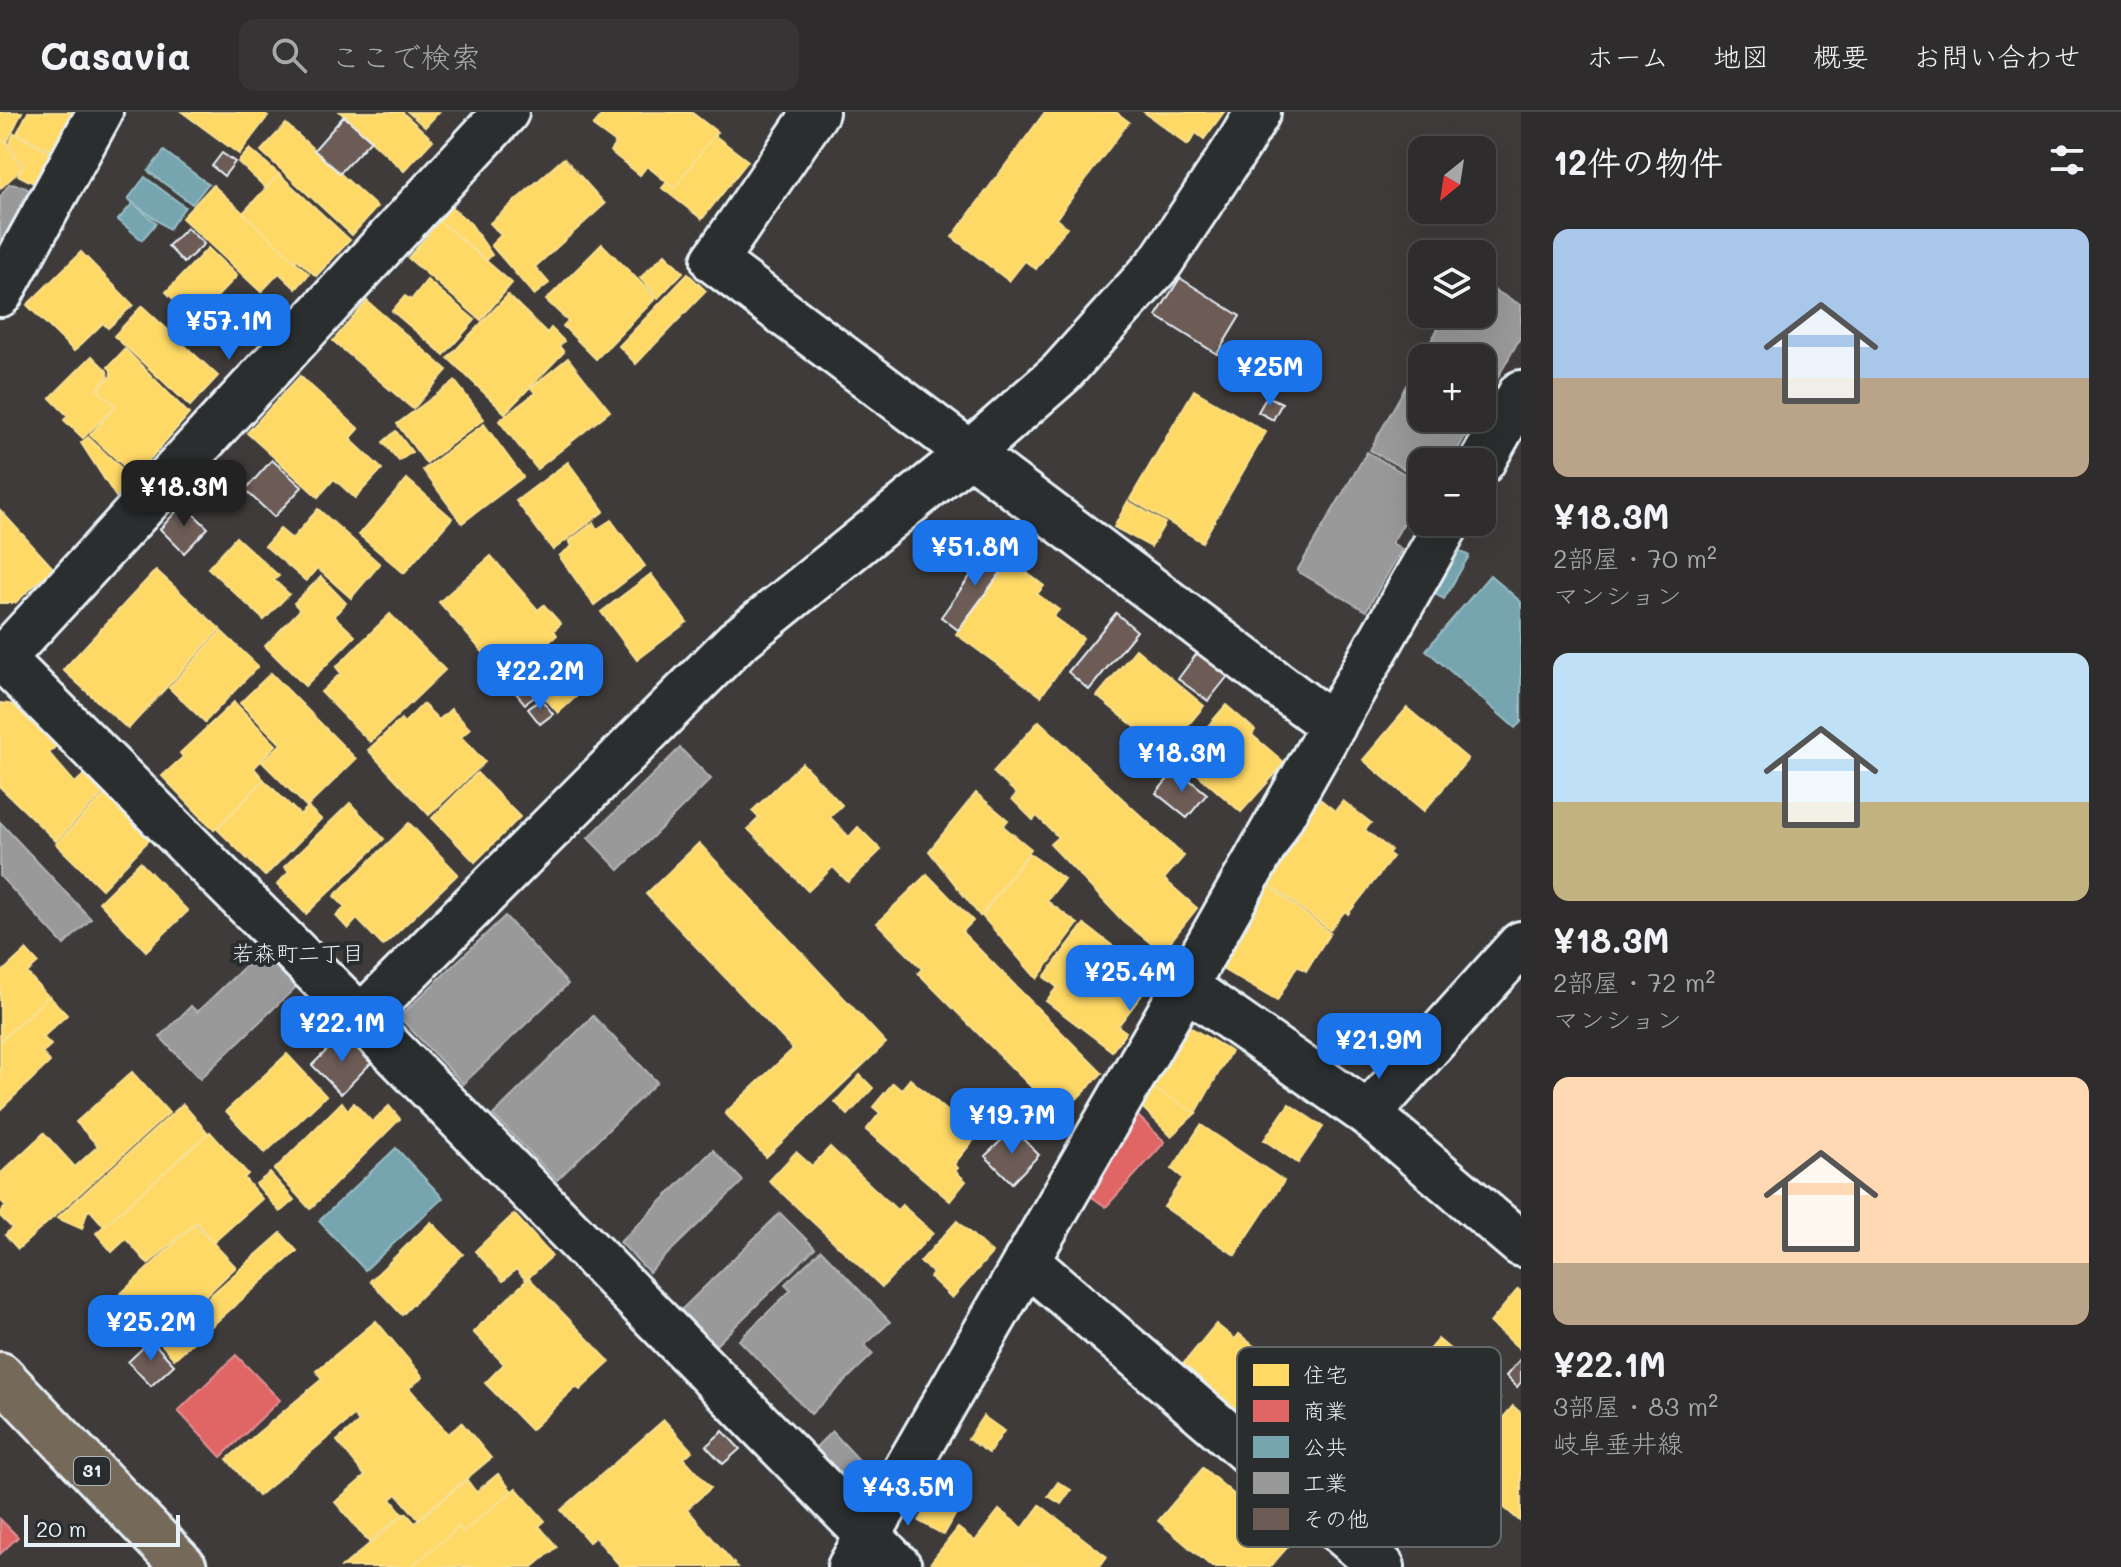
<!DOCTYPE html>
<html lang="ja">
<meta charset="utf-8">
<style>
:root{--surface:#2e2c2c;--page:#363434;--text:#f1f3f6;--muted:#a7a7a9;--line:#494848;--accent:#1a73e8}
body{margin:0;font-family:Mali,"Klee One",sans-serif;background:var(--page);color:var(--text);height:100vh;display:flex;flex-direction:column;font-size:30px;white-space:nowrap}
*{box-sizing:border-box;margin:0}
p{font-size:26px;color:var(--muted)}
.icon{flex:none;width:44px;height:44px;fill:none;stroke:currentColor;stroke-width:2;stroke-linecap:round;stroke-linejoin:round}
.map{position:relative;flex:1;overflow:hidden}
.drawer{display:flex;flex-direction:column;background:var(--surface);width:600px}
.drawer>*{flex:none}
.needle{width:52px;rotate:210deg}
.tools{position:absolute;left:1408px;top:24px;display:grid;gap:16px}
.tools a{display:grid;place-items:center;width:88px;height:88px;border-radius:16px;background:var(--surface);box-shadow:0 8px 32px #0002,0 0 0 2px var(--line);font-size:40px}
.scale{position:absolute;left:24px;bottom:20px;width:156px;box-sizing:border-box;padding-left:8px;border:4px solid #e8f1f8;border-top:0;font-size:22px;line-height:28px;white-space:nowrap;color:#e8f1f8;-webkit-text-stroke:6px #2a2d2e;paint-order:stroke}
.price{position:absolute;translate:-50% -68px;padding:0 18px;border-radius:16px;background:var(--accent);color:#fff;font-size:26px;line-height:52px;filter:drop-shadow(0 2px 4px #0008)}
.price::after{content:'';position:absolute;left:50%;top:48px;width:24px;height:18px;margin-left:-12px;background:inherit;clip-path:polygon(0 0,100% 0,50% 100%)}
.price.on{background:#222;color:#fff}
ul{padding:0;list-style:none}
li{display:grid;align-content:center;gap:16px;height:424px;padding:0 32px}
li span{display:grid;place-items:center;height:248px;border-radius:16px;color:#555}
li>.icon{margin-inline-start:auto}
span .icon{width:144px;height:144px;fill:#fffc;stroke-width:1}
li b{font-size:34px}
h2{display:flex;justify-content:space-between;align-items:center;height:96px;padding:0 32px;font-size:34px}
header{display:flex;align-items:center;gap:48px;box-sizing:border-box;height:112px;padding:0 40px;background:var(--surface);border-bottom:2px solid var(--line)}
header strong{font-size:38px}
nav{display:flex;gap:44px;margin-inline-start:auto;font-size:28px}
.search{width:560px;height:72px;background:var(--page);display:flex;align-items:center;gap:20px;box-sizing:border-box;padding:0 28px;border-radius:16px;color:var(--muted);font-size:30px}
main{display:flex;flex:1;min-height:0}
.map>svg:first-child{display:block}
.homes{fill:#ffd966;stroke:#f8e092;stroke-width:2}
.shops{fill:#e06666;stroke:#e29092;stroke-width:2}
.public{fill:#76a5af;stroke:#98bcc5;stroke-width:2}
.industry{fill:#999;stroke:#b1b3b6;stroke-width:2}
.building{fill:#6d5c56;stroke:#e8f1f8;stroke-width:2}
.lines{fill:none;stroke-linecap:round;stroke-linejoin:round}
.minor-casing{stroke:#e8f1f8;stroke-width:50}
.major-casing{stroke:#e8f1f8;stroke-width:50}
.minor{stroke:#2a2d2e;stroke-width:44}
.major{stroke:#746a5a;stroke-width:44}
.labels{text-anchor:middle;stroke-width:8;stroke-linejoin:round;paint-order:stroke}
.shield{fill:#2a2d2e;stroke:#afb6bb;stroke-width:2}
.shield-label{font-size:18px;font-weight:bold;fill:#e8f1f8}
.neighbourhood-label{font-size:22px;fill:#e8f1f8;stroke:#2a2d2e}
.key{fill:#2a2d2e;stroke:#63686b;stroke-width:2}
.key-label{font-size:22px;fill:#e8f1f8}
</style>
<header>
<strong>Casavia</strong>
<div class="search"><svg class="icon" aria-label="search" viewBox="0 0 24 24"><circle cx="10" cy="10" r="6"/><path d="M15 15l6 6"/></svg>ここで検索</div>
<nav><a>ホーム</a><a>地図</a><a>概要</a><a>お問い合わせ</a></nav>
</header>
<main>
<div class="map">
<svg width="1521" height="1455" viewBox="0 0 1521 1455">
<rect width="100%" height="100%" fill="#3e3b3a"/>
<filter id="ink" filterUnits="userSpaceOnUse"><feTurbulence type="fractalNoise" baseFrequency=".0125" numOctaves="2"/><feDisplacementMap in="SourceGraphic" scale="16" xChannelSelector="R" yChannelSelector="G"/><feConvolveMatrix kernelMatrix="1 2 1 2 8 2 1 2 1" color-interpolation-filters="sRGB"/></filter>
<g filter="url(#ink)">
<g class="homes">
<path d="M0 0H22L7 30 0 26Z"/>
<path d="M28 0H78L56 41 17 21Z"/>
<path d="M182 0H262L268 4 239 42Z"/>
<path d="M340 0H402L433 28 404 59Z"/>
<path d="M408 0H439L425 15Z"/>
<path d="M604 0H691L717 20 674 76 647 54 640 63 610 39 616 31 593 14Z"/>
<path d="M1045 0H1116L1129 10 1056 107 1067 115 1036 157 1025 149 1009 169 952 125Z"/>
<path d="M1144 0H1224L1204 27 1196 21 1188 33Z"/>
<path d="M286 12 377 95 352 123 261 39Z"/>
<path d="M14 21 63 47 47 78 18 63 23 54 9 32Z"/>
<path d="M714 23 748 49 702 107 662 76 667 70 674 76Z"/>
<path d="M0 27 6 30 22 56 0 77Z"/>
<path d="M250 37 279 62 266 76 238 50Z"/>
<path d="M564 46 605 92 535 155 549 171 534 183 491 133 501 123 490 111Z"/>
<path d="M279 62 350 128 316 164 297 147 295 149 243 101Z"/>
<path d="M213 73 309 162 296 177 279 161 261 180 182 106Z"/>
<path d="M451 95 471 112 492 143 487 148 440 109Z"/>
<path d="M440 109 512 171 481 208 408 146Z"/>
<path d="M602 132 656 186 596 247 563 214 568 209 546 188Z"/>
<path d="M208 136 237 164 195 208 166 180Z"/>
<path d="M81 140 133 193 108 216 103 211 74 239 27 193Z"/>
<path d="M665 142 683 160 658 186 640 166Z"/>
<path d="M688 162 706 179 636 252 619 234Z"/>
<path d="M427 168 475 208 444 243 392 199 405 184 411 188Z"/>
<path d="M508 183 547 221 551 216 564 229 559 234 564 240 505 301 448 246Z"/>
<path d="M367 189 447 258 413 297 333 229Z"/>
<path d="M142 194 218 264 190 294 114 224Z"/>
<path d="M125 237 189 302 135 364 90 323 116 294 98 278 111 264V258L108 255Z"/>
<path d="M92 244 107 259 108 265 97 277 115 294 83 326 64 308 68 304 50 286Z"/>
<path d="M568 246 610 299 537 357 499 309 535 281 531 276Z"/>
<path d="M300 264 359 317 350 327 382 357 355 386 334 367 318 385 247 321Z"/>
<path d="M455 269 484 307 426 351 397 312Z"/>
<path d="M1194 278 1266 320 1202 430 1130 387Z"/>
<path d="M484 312 523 365 462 411 423 358Z"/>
<path d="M396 319 412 340 399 349 383 330Z"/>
<path d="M88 325 133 367 116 385 81 331Z"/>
<path d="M568 350 604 399 553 438 516 389Z"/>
<path d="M407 367 452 406 404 461 359 423Z"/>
<path d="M1128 389 1165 411 1151 435 1114 415Z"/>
<path d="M318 397 380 452 351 486 317 456 306 469 265 434 280 417 292 427Z"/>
<path d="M0 398 53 456 15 491H0Z"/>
<path d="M611 408 645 454 594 493 559 444 572 434 569 429 593 411 597 417Z"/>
<path d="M236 425 279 464 274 468 289 482 264 508 208 456Z"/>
<path d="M491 444 538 498 544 493 561 512 554 518 557 523 507 568 439 490Z"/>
<path d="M1010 448 1044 474 1037 482 1059 498 1053 505 1083 526 1041 584 956 522Z"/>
<path d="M156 458 220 517 128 617 63 558Z"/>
<path d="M651 462 687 510 637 548 601 500Z"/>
<path d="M321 465 346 491 334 504 355 524 305 574 265 534 300 498 294 491Z"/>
<path d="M390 502 445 558 370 630 321 580 341 561 336 555Z"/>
<path d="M221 519 258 554 205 610 169 576Z"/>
<path d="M555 535 588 574 558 601 524 561Z"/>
<path d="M1136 537 1204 594 1166 640 1097 584Z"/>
<path d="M271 561 356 647 307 695 262 650 281 632 240 591Z"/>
<path d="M234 590 276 633 254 656 264 668 214 718 162 664 183 645 180 641Z"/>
<path d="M0 591 15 593 31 611 35 606 58 632 49 641 75 671 87 660 104 680 56 729 0 675Z"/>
<path d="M423 592 439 608 451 597 470 617 461 625 485 650 429 703 368 638 401 607 404 611Z"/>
<path d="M1226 593 1255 618 1252 623 1285 651 1241 700 1180 647Z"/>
<path d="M1407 596 1468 647 1424 699 1363 648Z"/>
<path d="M1039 609 1184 744 1164 767 1197 796 1162 840 1123 809 1050 732 1058 725 1037 704 1033 708 1012 687 1017 682 993 660Z"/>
<path d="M802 651 842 693 830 705 849 725 858 715 881 738 848 770 833 755 808 779 748 717 759 706 752 699Z"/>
<path d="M477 661 520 705 475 750 432 706Z"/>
<path d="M264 668 300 703 308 695 321 707 265 764 217 717Z"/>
<path d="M107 680 152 725 102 777 56 732Z"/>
<path d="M976 681 1008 708 1003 714 1031 737 980 804 929 739Z"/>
<path d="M1320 687 1335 699 1343 689 1371 711 1365 718 1391 738 1388 741 1393 745 1348 802 1345 799 1330 818 1269 772Z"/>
<path d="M350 691 384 727 306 802 277 772 289 760 284 755Z"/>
<path d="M409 711 458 762 383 834 357 807 348 817 336 804 345 795 334 784Z"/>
<path d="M699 731 886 931 766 1045 725 1001 793 937 646 782Z"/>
<path d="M1029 741 1064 767 1047 789 1078 812 1037 867 982 804Z"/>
<path d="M140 750 188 799 146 839 99 790Z"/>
<path d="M927 762 973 809 962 820 1102 961 1060 1004 918 861 922 857 877 811Z"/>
<path d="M1269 774 1330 821 1306 859 1297 854 1277 889 1220 856Z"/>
<path d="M1084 812 1155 866 1118 914 1126 920 1112 939 1046 889 1057 875 1044 865Z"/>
<path d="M26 838 38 851 27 861 48 884 0 929V862Z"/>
<path d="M49 884 67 903 43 925 51 933 42 941 50 950 0 998V930Z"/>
<path d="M1183 911 1231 939 1196 1001 1147 973Z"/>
<path d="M287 942 326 984 265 1041 226 999Z"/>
<path d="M132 960 169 1001 18 1137 5 1123 12 1116 0 1104V1101L6 1094 0 1088V1062L44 1021 75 1055 98 1034 76 1010Z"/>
<path d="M860 963 873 976 848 1003 835 990Z"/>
<path d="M910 967 977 1024 954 1052 958 1056 955 1059 966 1069 950 1089 866 1018 880 1001 873 995 893 971 901 978Z"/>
<path d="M1149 974 1196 1001 1171 1024 1139 992Z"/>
<path d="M342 990 348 998 354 991 372 1010 389 994 400 1007 310 1097 274 1058Z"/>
<path d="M183 992 208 1021 104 1114 90 1098 87 1100 82 1117 57 1106Z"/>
<path d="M1289 992 1323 1015 1298 1051 1264 1028Z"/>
<path d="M1201 1013 1284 1069 1235 1143 1164 1095 1183 1066 1172 1057Z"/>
<path d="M210 1020 248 1062 244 1066 262 1087 214 1130 196 1110 148 1152 126 1127 112 1140 96 1121Z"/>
<path d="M830 1035 897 1098 902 1093 933 1121 882 1175 769 1069 796 1040 812 1054Z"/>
<path d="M270 1061 294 1088 280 1100 256 1072Z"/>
<path d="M514 1102 552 1144 526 1168 516 1157 503 1169 475 1139Z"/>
<path d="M957 1109 992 1141 952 1186 930 1165 933 1161 920 1150Z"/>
<path d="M431 1110 463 1142 402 1203 370 1169Z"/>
<path d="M195 1112 236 1155 156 1231 115 1187Z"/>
<path d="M281 1121 297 1139 174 1247 159 1229Z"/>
<path d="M529 1166 610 1250 580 1278 576 1275 531 1318 485 1271 504 1252 473 1220Z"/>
<path d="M1518 1177 1521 1180V1238L1490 1211Z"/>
<path d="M376 1209 423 1265 409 1276 448 1322 462 1311 491 1346 418 1407 397 1382 391 1387 403 1402 369 1430 335 1390 365 1364 337 1329 359 1310 354 1304 258 1384 227 1347 322 1267 316 1259Z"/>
<path d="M1216 1212 1235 1227 1239 1222 1265 1243 1269 1238 1302 1265 1259 1316 1183 1252Z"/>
<path d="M1438 1227 1469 1253 1465 1258 1500 1287 1451 1346 1385 1290Z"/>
<path d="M1513 1294 1521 1301V1410L1459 1357Z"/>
<path d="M983 1304 1004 1319 989 1341 968 1327Z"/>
<path d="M664 1308 692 1339 684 1346 711 1376 687 1397 737 1455H621L595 1425 589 1430 561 1398Z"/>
<path d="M1203 1356 1291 1431 1270 1455H1212L1158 1409Z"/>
<path d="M498 1362 512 1379 463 1420 459 1415 411 1455H342L406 1401 415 1411 467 1368 476 1380Z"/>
<path d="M1058 1370 1071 1378 1061 1392 1048 1384Z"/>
<path d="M939 1374 956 1384 951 1394 958 1398 944 1423 919 1409Z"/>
<path d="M516 1376 545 1409 539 1414 557 1435 533 1455H411L459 1415 463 1420Z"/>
<path d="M1040 1393 1107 1445 1099 1455H937L931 1450 958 1416 975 1429 999 1398 1023 1416Z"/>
</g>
<g class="shops">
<path d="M1135 1001 1165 1030 1106 1095 1089 1083Z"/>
<path d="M236 1243 280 1288 221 1345 178 1299Z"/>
<path d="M0 1407 18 1425 0 1442Z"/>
</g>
<g class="public">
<path d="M164 39 208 72 192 92 148 59Z"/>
<path d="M145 65 185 95 169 117 128 87Z"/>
<path d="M133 91 156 111 142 128 118 108Z"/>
<path d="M1458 438 1469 444 1444 487 1433 481Z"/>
<path d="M1490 463 1521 490V610L1515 616 1426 538Z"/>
<path d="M396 1036 443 1086 365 1158 319 1109Z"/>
</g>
<g class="industry">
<path d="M9 72 23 74 45 89 0 152V85Z"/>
<path d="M1482 171 1521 193V224L1482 294V246H1422V306H1475L1451 350H1422V367L1370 338 1441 211 1450 216 1458 202H1482Z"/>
<path d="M1367 340 1422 372V380L1392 431 1402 437 1366 499 1297 459Z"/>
<path d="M680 636 711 667 619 758 588 726Z"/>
<path d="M0 710 91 807 64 833 0 764Z"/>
<path d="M505 804 568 872 463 972 399 905Z"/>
<path d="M261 839 296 875 200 967 160 925 191 894 197 900Z"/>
<path d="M593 904 657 970 557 1068 493 1003Z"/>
<path d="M713 1038 743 1069 649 1160 620 1130Z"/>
<path d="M780 1101 815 1136 716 1233 681 1198Z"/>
<path d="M821 1138 890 1210 865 1233 873 1242 811 1302 739 1228 791 1178 785 1172Z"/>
<path d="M832 1319 860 1349 842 1367 814 1337Z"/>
</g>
<g class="building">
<path d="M344 4 371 28 340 61 314 38Z"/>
<path d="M222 41 235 50 224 64 212 54Z"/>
<path d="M187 116 204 132 184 151 168 134Z"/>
<path d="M1180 166 1240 204 1217 242 1156 204Z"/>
<path d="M1267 284 1282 291 1273 308 1258 300Z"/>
<path d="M272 348 302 375 274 405 245 378Z"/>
<path d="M183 392 208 416 184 441 160 417Z"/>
<path d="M991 435 1010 448 958 518 941 505Z"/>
<path d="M1116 501 1137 519 1089 578 1068 560Z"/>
<path d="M1198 540 1228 564 1208 589 1178 567Z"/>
<path d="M523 565 537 583 525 592 511 575Z"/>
<path d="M541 587 553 602 540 612 528 597Z"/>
<path d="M1176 657 1207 682 1187 706 1156 681Z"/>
<path d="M343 922 371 951 341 982 312 953Z"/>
<path d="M1013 1017 1039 1043 1012 1071 985 1044Z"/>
<path d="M151 1228 174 1253 151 1274 128 1250Z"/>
<path d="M1521 1246V1270L1517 1275 1506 1264Z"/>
<path d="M723 1319 740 1337 723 1352 706 1334Z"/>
<path d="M947 1361 954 1366 947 1378 939 1374Z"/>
</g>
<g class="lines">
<defs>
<g id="minor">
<path d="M816 0 714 149 1333 614"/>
<path d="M0 182 100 0"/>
<path d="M1482 350 1521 281"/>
<path d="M0 544 361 906 899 1455"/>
<path d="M0 549 506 0"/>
<path d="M1185 874 1368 1002 1521 1132"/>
<path d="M361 906 736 530 970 341 1061 261 1160 151 1239 32 1258 0"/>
<path d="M1368 1002 1521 832"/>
<path d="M1026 1149 1382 1455"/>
<path d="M850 1455 1185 874 1448 410"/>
</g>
<path id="major" d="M0 1263 184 1455"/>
</defs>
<use href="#minor" class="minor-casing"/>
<use href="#major" class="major-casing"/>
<use href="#minor" class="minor"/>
<use href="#major" class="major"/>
</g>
</g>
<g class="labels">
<rect class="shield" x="74" y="1345" width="36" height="28" rx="6"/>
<g class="shield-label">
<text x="92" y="1365">31</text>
</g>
<g class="neighbourhood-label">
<text x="298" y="849">若森町二丁目</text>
</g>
</g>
<rect x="1237" y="1235" width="264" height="200" rx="12" class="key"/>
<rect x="1253" y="1252" width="36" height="22" fill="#ffd966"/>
<rect x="1253" y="1288" width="36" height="22" fill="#e06666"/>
<rect x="1253" y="1324" width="36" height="22" fill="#76a5af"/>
<rect x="1253" y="1360" width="36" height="22" fill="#999"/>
<rect x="1253" y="1396" width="36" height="22" fill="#6d5c56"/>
<g class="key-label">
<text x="1303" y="1271">住宅</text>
<text x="1303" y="1307">商業</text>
<text x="1303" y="1343">公共</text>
<text x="1303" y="1379">工業</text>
<text x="1303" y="1415">その他</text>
</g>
</svg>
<div class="tools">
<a><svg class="needle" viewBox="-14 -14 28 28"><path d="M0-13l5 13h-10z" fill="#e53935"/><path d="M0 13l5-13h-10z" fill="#a7a7a9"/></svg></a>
<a><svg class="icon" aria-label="layers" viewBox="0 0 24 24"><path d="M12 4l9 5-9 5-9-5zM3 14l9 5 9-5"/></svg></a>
<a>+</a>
<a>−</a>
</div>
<div class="scale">20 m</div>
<b class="price" style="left:229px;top:250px">¥57.1M</b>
<b class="price" style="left:1270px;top:296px">¥25M</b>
<b class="price on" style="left:184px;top:416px">¥18.3M</b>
<b class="price" style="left:975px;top:476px">¥51.8M</b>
<b class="price" style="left:540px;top:600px">¥22.2M</b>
<b class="price" style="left:1182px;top:682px">¥18.3M</b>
<b class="price" style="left:1130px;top:901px">¥25.4M</b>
<b class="price" style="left:342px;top:952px">¥22.1M</b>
<b class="price" style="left:1379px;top:969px">¥21.9M</b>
<b class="price" style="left:1012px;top:1044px">¥19.7M</b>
<b class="price" style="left:151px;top:1251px">¥25.2M</b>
<b class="price" style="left:908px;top:1416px">¥43.5M</b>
</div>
<section class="drawer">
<h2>12件の物件<svg class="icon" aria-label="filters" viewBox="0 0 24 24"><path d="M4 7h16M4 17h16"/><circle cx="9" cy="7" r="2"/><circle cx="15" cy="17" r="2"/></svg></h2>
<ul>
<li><span style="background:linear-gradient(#a9c7e8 60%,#b9a48a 0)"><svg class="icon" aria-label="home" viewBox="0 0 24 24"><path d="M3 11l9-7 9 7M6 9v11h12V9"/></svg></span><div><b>¥18.3M</b><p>2部屋 · 70 m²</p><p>マンション</p></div></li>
<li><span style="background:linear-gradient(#bfe0f5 60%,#c2b280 0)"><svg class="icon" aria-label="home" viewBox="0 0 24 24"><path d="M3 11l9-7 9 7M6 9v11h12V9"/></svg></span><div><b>¥18.3M</b><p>2部屋 · 72 m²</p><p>マンション</p></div></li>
<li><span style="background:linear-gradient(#ffd9b3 75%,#b9a48a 0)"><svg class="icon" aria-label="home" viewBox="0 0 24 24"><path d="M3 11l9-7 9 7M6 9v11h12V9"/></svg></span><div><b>¥22.1M</b><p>3部屋 · 83 m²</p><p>岐阜垂井線</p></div></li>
</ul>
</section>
</main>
